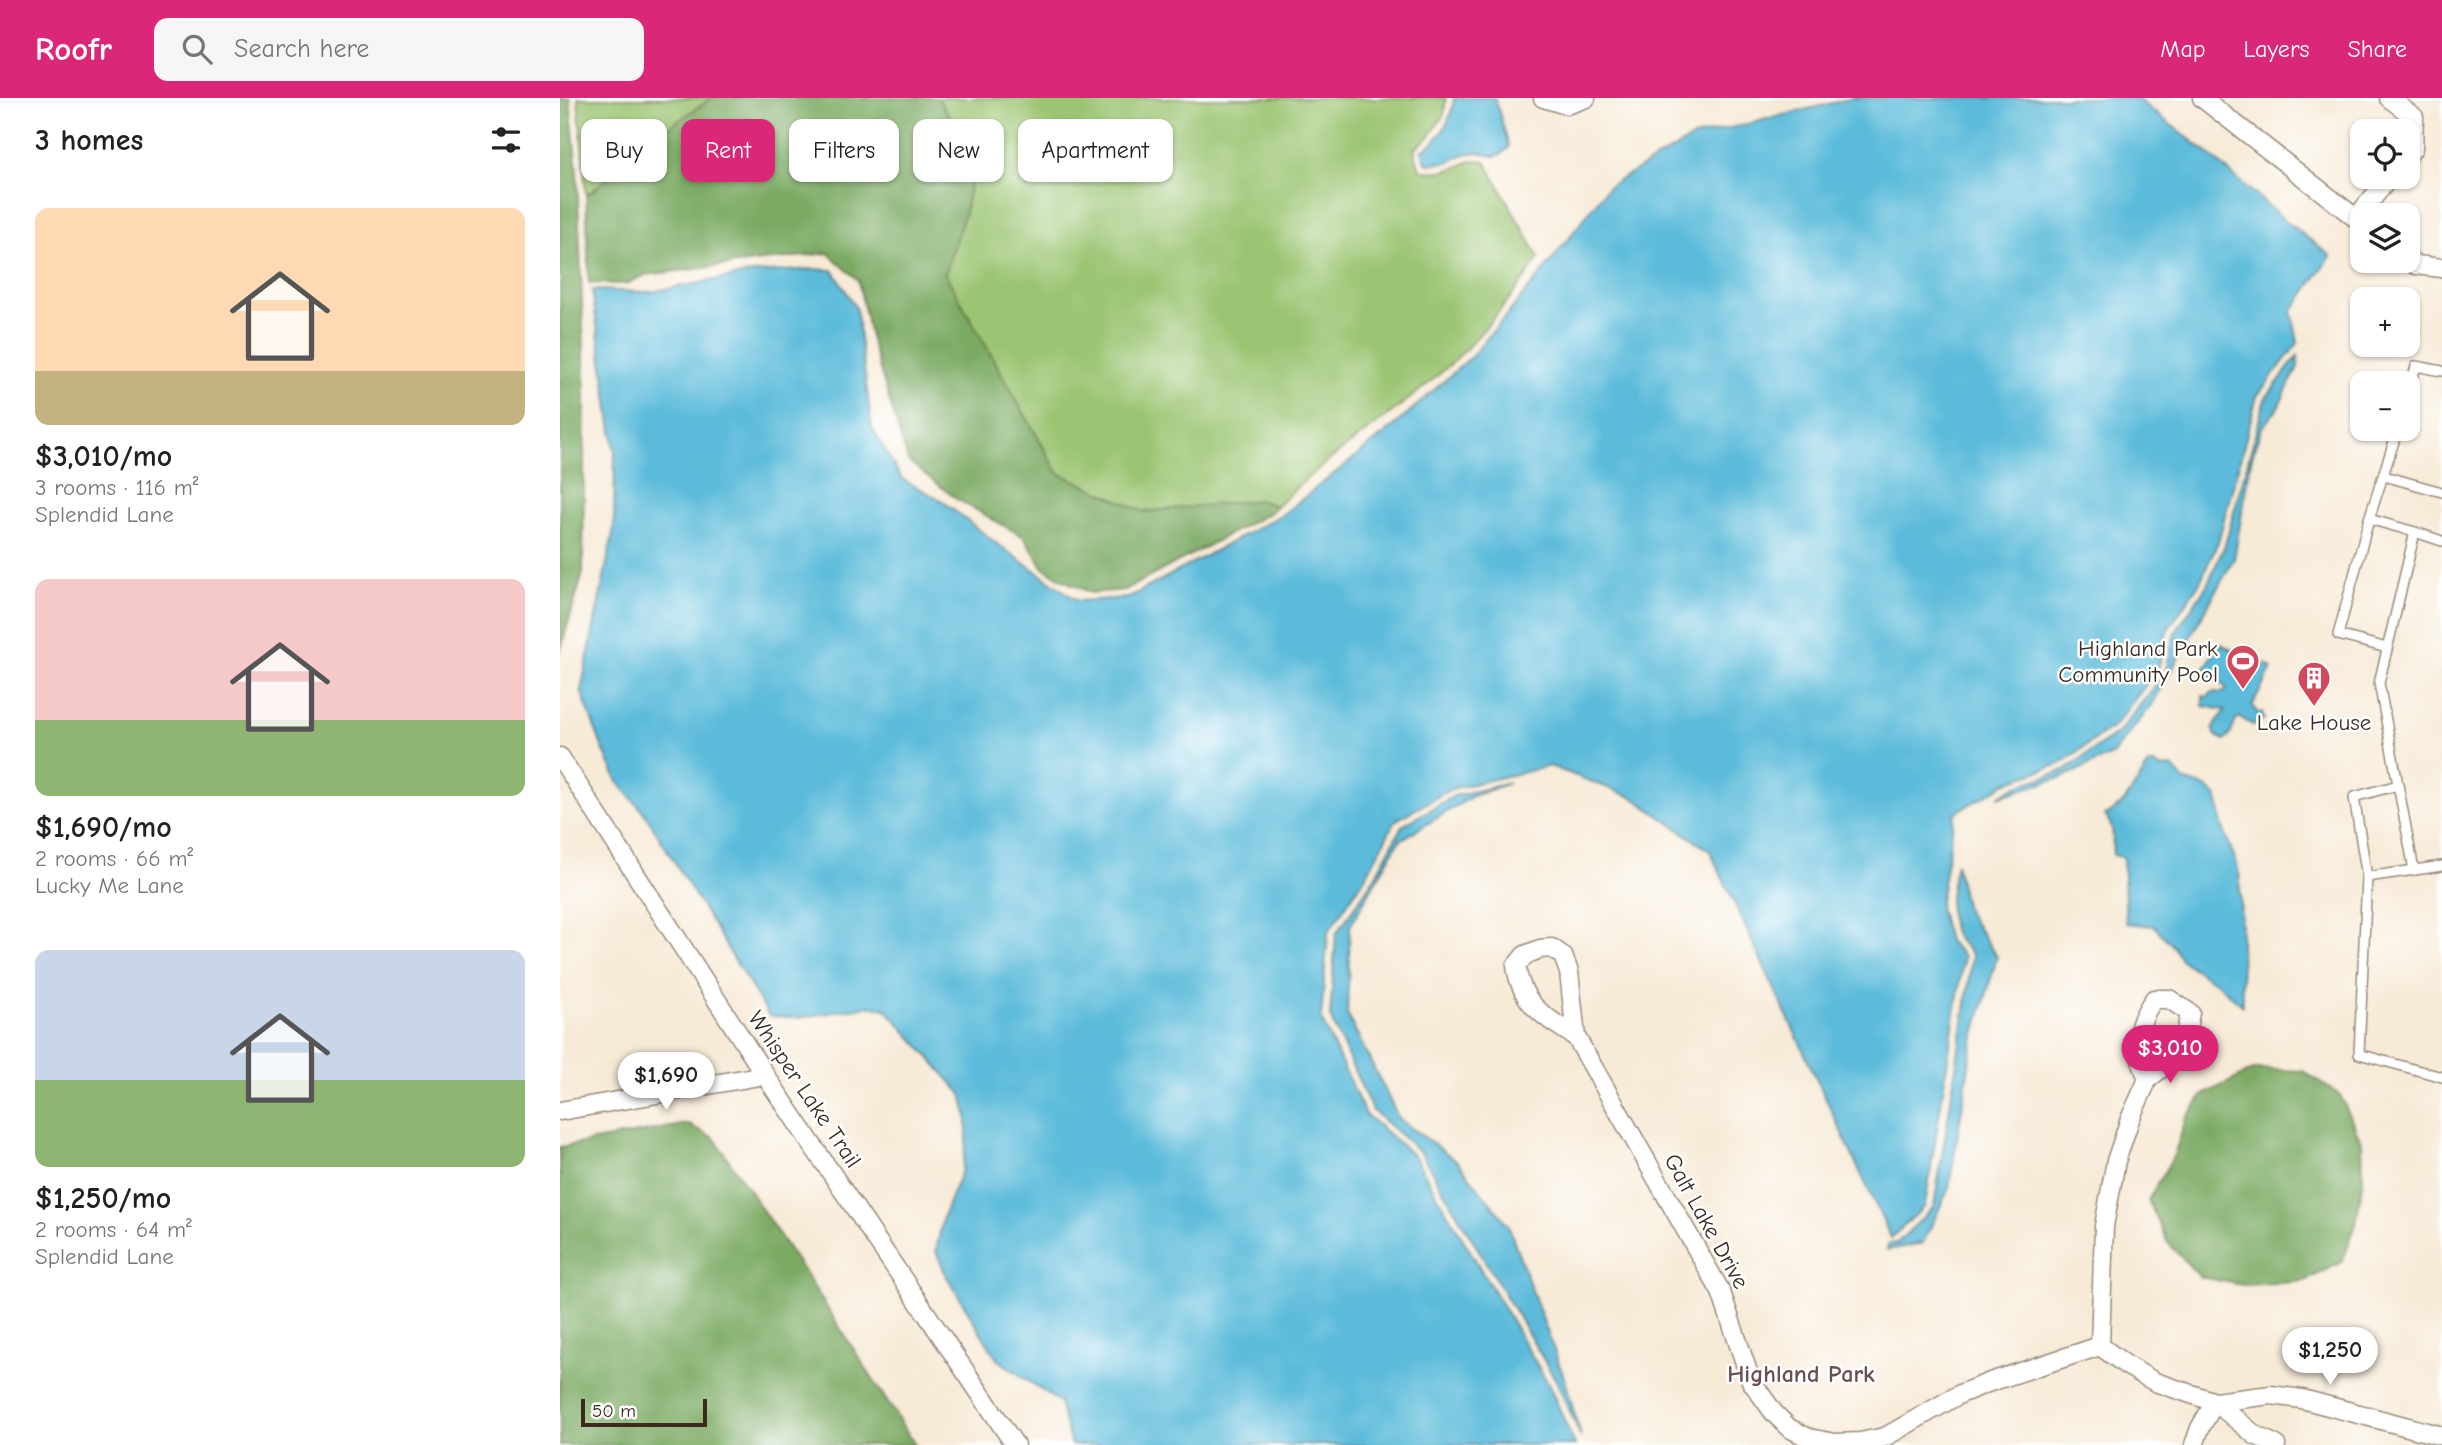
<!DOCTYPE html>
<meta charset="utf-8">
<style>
:root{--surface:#fff;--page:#f6f6f6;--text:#222;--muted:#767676;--accent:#db2777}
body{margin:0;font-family:"Comic Neue",sans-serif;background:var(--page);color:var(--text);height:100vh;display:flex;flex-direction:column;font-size:26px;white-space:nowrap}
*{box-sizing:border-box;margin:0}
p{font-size:23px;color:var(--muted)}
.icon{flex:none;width:38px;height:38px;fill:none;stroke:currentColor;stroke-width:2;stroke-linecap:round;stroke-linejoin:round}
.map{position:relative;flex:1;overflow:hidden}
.sheet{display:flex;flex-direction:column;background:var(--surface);width:560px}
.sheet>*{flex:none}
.hud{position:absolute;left:21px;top:21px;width:665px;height:63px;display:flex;gap:14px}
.controls{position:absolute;left:1790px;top:21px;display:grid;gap:14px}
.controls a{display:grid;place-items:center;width:70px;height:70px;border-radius:14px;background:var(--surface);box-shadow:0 2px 5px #0004;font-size:35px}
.scale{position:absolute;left:21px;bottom:18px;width:126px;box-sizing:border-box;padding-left:7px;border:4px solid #3b2a1e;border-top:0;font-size:19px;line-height:24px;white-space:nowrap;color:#3b2a1e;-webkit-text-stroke:5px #fff;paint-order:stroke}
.price{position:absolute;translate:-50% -60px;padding:0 16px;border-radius:24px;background:#fff;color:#222;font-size:23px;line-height:46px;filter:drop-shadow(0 2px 4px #0008)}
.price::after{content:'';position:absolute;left:50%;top:42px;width:21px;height:16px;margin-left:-10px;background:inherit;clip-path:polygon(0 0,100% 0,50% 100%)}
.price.current{background:var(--accent);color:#fff}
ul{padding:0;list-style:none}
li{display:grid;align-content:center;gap:14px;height:371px;padding:0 35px}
li span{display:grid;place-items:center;height:217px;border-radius:14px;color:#555}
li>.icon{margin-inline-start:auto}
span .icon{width:126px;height:126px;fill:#fffc;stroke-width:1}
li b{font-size:30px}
h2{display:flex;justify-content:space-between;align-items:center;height:84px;padding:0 35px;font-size:30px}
.tag{padding:0 24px;border-radius:14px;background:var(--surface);box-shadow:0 2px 5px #0004;font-size:24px;line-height:63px}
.tag.current{background:var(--accent);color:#fff}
header{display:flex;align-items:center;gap:42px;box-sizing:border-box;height:98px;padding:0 35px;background:var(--accent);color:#fff}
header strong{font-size:33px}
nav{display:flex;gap:38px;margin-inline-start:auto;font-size:24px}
.search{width:490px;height:63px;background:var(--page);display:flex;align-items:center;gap:18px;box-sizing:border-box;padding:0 24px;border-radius:14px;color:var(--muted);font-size:26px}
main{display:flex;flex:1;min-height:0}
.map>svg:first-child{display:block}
.green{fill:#9bc572;stroke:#6b7848;stroke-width:2}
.forest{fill:#7caa64;stroke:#5c6a41;stroke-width:2}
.water{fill:#5bbbda;stroke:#4b727c;stroke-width:2}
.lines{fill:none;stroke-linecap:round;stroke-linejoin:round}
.lane-casing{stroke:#998a7a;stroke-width:12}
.street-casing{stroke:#998a7a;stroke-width:21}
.lane{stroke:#fff;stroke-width:9}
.street{stroke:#fff;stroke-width:18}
.labels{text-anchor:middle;stroke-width:5;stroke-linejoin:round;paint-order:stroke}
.poi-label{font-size:23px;fill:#3b2a1e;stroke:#fff;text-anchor:end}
.street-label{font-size:23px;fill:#3b2a1e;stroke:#fff}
.neighbourhood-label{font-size:24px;font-weight:bold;fill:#6b5053;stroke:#fff}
</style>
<header>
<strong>Roofr</strong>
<div class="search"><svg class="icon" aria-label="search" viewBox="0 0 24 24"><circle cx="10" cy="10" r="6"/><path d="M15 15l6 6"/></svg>Search here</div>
<nav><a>Map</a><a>Layers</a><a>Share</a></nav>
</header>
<main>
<section class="sheet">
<h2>3 homes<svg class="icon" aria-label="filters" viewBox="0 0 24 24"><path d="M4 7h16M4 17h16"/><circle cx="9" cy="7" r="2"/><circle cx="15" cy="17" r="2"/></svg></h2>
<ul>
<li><span style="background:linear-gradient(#ffd9b3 75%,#c2b280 0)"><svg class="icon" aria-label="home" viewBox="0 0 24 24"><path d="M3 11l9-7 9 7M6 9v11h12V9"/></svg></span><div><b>$3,010/mo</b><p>3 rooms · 116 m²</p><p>Splendid Lane</p></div></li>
<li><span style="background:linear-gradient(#f6c9c9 65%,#8fb573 0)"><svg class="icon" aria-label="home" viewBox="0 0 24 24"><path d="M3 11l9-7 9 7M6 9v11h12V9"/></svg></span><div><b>$1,690/mo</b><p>2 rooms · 66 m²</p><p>Lucky Me Lane</p></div></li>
<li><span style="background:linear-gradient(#c9d6e8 60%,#8fb573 0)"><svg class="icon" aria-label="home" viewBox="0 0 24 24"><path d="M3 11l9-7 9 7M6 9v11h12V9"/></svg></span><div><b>$1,250/mo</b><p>2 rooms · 64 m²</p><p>Splendid Lane</p></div></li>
</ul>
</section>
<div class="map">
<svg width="1882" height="1347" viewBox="0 0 1882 1347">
<rect width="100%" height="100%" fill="#fff"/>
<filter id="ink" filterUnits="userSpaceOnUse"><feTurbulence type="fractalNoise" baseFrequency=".0143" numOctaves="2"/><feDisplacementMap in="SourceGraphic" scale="14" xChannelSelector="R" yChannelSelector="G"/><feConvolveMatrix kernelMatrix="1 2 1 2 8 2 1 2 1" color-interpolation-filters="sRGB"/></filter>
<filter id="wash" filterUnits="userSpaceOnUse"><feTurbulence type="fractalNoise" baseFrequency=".00686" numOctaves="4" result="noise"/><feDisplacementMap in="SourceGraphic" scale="28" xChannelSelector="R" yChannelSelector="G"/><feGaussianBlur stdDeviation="1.57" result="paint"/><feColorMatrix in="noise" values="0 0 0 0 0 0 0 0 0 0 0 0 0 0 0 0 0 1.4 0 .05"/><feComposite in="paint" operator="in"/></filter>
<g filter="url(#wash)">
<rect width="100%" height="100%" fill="#f7ead6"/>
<g class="green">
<path d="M18 0H152L100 35 30 95H26Z"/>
<path d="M378 0H886L884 17 869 39 854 51 859 69 863 73C871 74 884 73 892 71 904 67 911 60 925 63L979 160C948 205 913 249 870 284 820 326 764 361 717 408L698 402 584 414 498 375 385 176 405 114 416 60Z"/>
</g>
<g class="forest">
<path d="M0 0H10L17 73 25 280 23 475 0 553Z"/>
<path d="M152 0H378L416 60 405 114 385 176 498 375 584 414 698 402 717 408 711 414 565 492 531 495 499 480 484 470 464 439 398 402 348 363 311 242 298 182 268 155 85 177 66 186 29 185 26 95H30L100 35Z"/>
<path d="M1695 971 1743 973 1780 997 1802 1045 1803 1081 1796 1126 1782 1164 1745 1183 1722 1185 1683 1187 1640 1179 1608 1145 1588 1102 1614 1057 1626 1021 1643 997Z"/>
<path d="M127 1026 154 1040 246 1177 355 1347H0V1049Z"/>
</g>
<g class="water">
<path d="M894 0H935L949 49 942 56 934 58 918 54 905 56 888 64 867 66 862 53C882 40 891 23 894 0Z"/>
<path d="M1293 0H1576L1645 53 1727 124 1771 158 1732 213 1738 245 1697 298 1658 444 1640 484 1607 533 1598 571 1554 628 1500 666 1452 682 1395 715 1379 809 1388 843 1404 858 1365 1108 1331 1140 1150 753 1072 699 990 668 891 691 835 723 806 778 768 834 761 921 805 1016 854 1058 989 1287 1015 1347H511L499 1304 437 1261 386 1177 376 1153 383 1119 402 1072 407 1041V1017L402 996 326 911 309 908 239 920 209 918 85 716 58 684 43 651 21 593 54 430 55 354 32 192 90 194 194 175 252 171 273 172 296 210 312 330 342 381 381 402 436 445 518 503 568 500 723 416 827 334 912 258 978 180 1049 88 1134 39Z"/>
<path d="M1738 258V269L1717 311 1701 331 1691 362 1674 461 1592 607 1552 657 1503 679 1438 699 1455 689 1505 672 1559 634 1605 575 1615 535 1647 487 1665 447 1705 301Z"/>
<path d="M1659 545 1704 569 1706 566 1712 570 1692 608 1698 615H1702L1704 621 1693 627 1679 619C1671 626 1675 636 1664 642L1656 638 1653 631 1665 612 1643 608V598L1647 599 1653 594 1663 595 1666 592 1665 588 1642 576Z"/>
<path d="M1590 666H1595L1598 670 1612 669 1623 682 1646 689 1657 699 1662 727 1677 766 1680 781 1682 907 1659 887 1621 862 1614 849 1594 828 1566 825 1563 759 1553 757C1551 739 1557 734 1545 717 1567 709 1576 683 1590 666Z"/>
<path d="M949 685 913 698 839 743 790 828 787 916 839 1021 897 1063 948 1127 1005 1282 1021 1339 997 1284 861 1055 812 1012 770 919 776 836 813 782 842 728 894 698Z"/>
<path d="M1396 765 1406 812 1437 859 1413 943 1389 1090 1363 1145 1327 1152 1328 1146 1337 1145 1374 1109 1406 906 1412 858C1409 849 1399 846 1395 837 1385 812 1391 790 1396 765Z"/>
</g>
</g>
<g filter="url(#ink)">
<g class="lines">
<defs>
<g id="lane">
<path d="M1848 297 1856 268 1882 273"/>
<path d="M1838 331 1809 421 1855 434"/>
<path d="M1824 378 1882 394"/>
<path d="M1809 421 1778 537 1827 550"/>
<path d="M1882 768 1807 779 1799 956 1882 979"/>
<path d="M1854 772 1819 585 1855 434 1882 443"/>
<path d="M1807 779 1794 699 1838 687"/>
</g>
<g id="street">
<path d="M983 0 1006 7 1026 0"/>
<path d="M1642 0 1802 125"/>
<path d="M1829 0 1854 19 1853 50 1848 57"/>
<path d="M1796 120 1830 79"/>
<path d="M1848 161 1856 167 1882 170"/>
<path d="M0 659 205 977 455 1347"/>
<path d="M1016 939C985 919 962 908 956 868L965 857 980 851 992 850 1003 858 1009 874 1016 939 1161 1194 1191 1283 1214 1315 1229 1330 1249 1340 1275 1345 1300 1344 1325 1339 1400 1296 1430 1284 1540 1248 1566 1267 1595 1284 1655 1304 1695 1337 1716 1347"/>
<path d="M0 1013 205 977"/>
<path d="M1540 1248 1544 1128 1556 1063 1570 1021 1588 981 1614 960 1625 940 1630 915 1609 901H1594C1574 929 1574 949 1588 981"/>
<path d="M1655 1304 1711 1297 1742 1301 1882 1338"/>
<path d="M1634 1347 1640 1330 1655 1304"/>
</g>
</defs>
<use href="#lane" class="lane-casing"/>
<use href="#street" class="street-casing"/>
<use href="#lane" class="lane"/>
<use href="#street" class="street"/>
</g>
</g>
<defs>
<symbol id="stadium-pin" viewBox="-11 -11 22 30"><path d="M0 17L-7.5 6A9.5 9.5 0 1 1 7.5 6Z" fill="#d1495b" stroke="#fff"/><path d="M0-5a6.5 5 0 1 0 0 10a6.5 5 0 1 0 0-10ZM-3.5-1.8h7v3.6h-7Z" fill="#fff"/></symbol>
<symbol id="building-pin" viewBox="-11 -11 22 30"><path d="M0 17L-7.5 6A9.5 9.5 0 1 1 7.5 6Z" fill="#d1495b" stroke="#fff"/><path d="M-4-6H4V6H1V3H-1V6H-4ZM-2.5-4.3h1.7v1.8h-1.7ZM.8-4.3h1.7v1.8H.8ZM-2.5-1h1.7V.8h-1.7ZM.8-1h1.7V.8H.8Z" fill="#fff"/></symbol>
</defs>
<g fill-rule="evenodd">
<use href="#stadium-pin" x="1664" y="544" width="38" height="52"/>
<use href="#building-pin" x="1735" y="561" width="38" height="52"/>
</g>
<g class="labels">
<g class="poi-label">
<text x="1658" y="558">Highland Park<tspan x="1658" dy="26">Community Pool</tspan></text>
<text x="1754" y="632" text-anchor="middle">Lake House</text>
</g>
<g class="street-label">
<text transform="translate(245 991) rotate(56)" y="8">Whisper Lake Trail</text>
<text transform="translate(1147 1123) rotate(61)" y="8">Galt Lake Drive</text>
</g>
<g class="neighbourhood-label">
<text x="1241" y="1284">Highland Park</text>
</g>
</g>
</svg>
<div class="controls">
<a><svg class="icon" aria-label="locate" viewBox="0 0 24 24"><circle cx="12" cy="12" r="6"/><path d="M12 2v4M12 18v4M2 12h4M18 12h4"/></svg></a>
<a><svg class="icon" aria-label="layers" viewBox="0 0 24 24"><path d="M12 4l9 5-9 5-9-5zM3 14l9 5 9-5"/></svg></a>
<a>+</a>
<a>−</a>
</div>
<div class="scale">50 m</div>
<b class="price current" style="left:1610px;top:987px">$3,010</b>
<b class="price" style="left:106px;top:1014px">$1,690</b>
<b class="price" style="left:1770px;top:1289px">$1,250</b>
<div class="hud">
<a class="tag">Buy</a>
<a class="tag current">Rent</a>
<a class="tag">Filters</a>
<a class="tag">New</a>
<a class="tag">Apartment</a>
</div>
</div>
</main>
